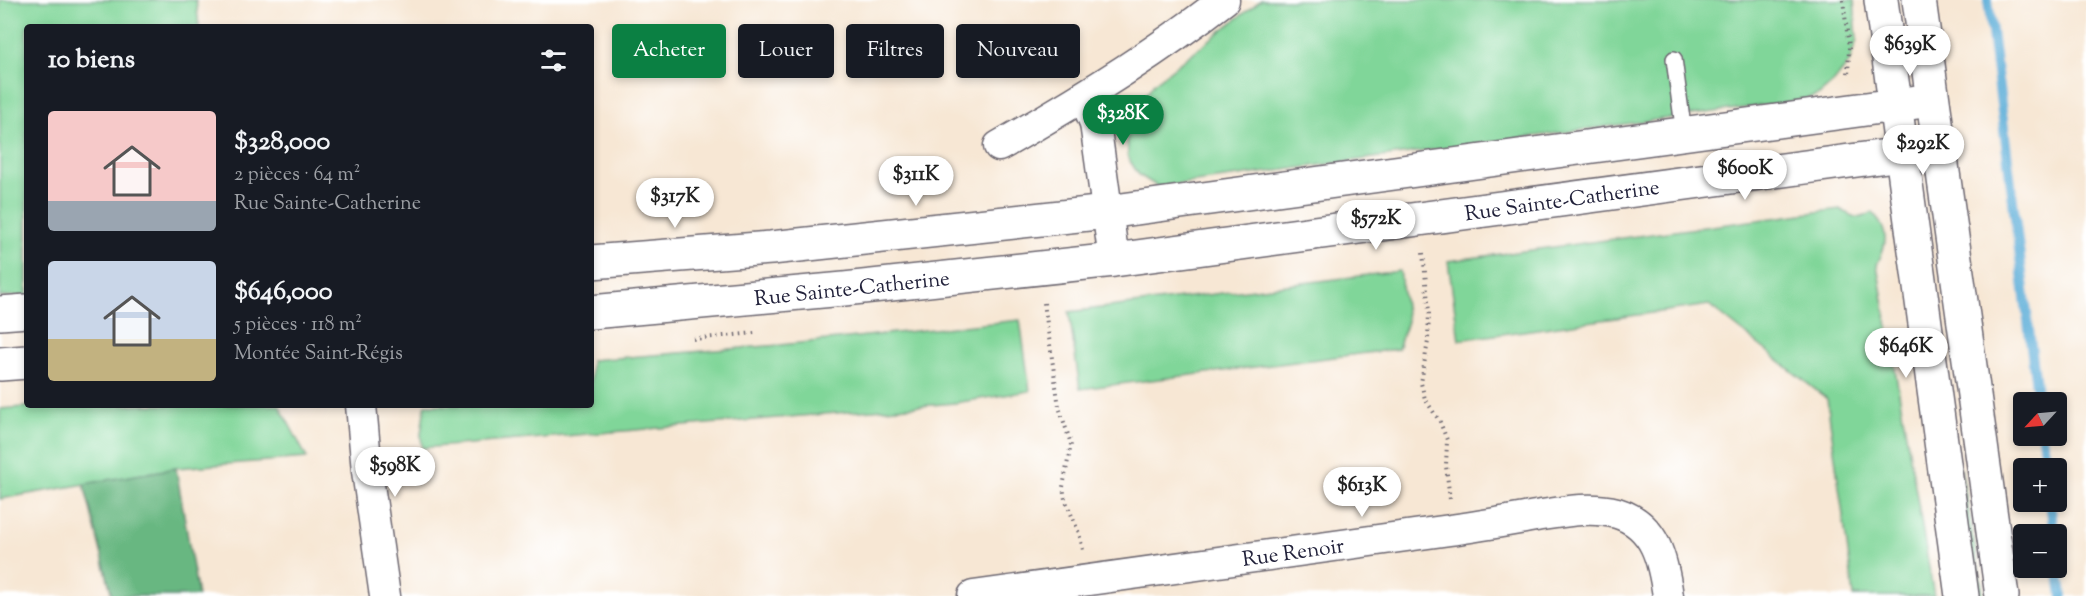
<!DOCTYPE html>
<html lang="fr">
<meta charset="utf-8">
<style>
:root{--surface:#171b24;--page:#20242c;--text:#f1f3f6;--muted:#9ea1a6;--accent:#0b8043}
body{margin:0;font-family:"Sorts Mill Goudy",serif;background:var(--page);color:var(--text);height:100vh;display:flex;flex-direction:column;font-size:22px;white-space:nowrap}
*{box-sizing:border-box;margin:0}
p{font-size:20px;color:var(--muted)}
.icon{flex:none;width:33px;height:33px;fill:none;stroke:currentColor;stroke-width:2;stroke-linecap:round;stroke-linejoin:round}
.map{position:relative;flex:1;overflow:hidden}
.details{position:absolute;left:24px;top:24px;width:570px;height:384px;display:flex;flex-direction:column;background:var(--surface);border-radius:6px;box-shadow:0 3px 9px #0003}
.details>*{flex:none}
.banner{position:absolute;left:612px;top:24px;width:570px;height:54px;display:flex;gap:12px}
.needle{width:39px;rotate:244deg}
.tools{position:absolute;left:2013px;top:392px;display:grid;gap:12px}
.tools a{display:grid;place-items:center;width:54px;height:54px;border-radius:6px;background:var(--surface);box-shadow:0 3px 9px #0003;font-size:30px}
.price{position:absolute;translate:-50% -51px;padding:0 14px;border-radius:21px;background:#fff;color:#222;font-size:20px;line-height:39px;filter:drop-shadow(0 2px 3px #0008)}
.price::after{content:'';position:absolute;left:50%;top:36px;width:18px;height:14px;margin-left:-9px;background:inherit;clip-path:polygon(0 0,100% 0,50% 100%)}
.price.active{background:var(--accent);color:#fff}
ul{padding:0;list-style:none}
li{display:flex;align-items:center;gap:18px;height:150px;padding:0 24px}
li span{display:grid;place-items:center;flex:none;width:168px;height:120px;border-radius:6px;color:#555}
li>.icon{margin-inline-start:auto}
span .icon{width:72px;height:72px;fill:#fffc;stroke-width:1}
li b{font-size:26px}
h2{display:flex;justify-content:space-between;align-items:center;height:72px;padding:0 24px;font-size:26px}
.pill{padding:0 21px;border-radius:6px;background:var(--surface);box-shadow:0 3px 9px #0003;font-size:21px;line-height:54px}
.pill.active{background:var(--accent);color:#fff}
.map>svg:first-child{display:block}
.green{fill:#80d699;stroke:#517c6a;stroke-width:1.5}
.forest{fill:#68b781;stroke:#456c5e;stroke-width:1.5}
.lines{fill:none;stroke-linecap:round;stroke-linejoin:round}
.stream{stroke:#5daed8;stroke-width:10}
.service-casing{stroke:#6d6771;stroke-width:18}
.minor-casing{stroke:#6d6771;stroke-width:33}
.tertiary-casing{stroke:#6d6771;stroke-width:36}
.path{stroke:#6d6771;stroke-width:4;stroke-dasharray:1.5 4.5;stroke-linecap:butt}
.service{stroke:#fff;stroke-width:15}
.minor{stroke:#fff;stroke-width:30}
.tertiary{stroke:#fff;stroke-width:33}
.labels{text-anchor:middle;stroke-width:4.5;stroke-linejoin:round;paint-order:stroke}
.street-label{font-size:21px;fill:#22223b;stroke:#fff}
</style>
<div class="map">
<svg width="2086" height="596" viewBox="0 0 2086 596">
<rect width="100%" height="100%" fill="#fff"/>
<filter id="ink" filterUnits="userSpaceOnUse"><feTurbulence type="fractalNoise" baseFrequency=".0167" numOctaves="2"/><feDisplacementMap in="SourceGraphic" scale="12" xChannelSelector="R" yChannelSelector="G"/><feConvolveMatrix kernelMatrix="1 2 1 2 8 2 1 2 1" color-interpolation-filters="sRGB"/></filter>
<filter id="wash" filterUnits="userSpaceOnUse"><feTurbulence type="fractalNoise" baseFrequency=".008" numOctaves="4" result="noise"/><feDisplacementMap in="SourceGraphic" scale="24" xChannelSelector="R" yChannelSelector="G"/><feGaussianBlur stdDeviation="1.35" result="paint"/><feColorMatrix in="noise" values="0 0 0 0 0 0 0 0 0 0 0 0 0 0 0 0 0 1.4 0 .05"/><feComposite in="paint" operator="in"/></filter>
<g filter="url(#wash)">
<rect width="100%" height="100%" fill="#f7e7d4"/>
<g class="green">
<path d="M0 0H196L199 27H27V295L0 297Z"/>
<path d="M1261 0H1854L1857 40 1849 63 1834 82 1819 95 1796 101 1158 187 1139 175 1128 158 1127 134 1135 110 1154 83Z"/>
<path d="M1840 209C1854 217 1857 222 1873 212 1890 234 1887 242 1877 265L1934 596H1854L1827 399 1709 305 1459 340 1448 261Z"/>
<path d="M1400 271 1407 321 1398 349 1080 389 1069 312Z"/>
<path d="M1020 320 1030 391 955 403 422 448 421 434 425 405H591V360L780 345Z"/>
<path d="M49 405H279L307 458 176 468 0 499V409Z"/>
<path d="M1961 468 1984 596H1971Z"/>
</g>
<path class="forest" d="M176 468 198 596H112L84 484Z"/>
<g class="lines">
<g class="stream">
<path d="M1988 0 2038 402"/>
<path d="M2042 435 2046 468"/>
<path d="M2050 501 2054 534"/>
<path d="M2056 551 2062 596"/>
</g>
</g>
</g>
<g filter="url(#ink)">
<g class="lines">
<defs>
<path id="service" d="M1674 59 1684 134"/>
<g id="minor">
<path d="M1084 97 1095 123 1114 260"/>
<path d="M999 146C1077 102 1153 55 1224 0"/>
<path d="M361 405 367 471 385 596"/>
<path d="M973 596C1132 574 1291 552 1450 530 1479 526 1507 521 1536 516 1562 512 1590 506 1617 513 1656 525 1663 561 1668 596"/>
</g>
<g id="tertiary">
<path d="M1881 0 1962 596"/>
<path d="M1919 0 2002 596"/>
<path d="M591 262 771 248 1107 212 1932 100"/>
<path d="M591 312 844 289 1114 260 1939 149"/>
<path d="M0 313 27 311"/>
<path d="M0 364 27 362"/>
</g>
</defs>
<use href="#service" class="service-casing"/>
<use href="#minor" class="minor-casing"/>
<use href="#tertiary" class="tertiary-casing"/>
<g class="path">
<path d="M1843 0 1849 47 1848 77"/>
<path d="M1423 253 1429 312 1428 341 1421 383 1425 399 1440 422 1447 440 1446 466 1450 500"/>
<path d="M1044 303 1059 407 1071 444 1063 487 1065 499 1079 533 1083 550"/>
<path d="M693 339 755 333"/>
</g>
<use href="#service" class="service"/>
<use href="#minor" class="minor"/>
<use href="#tertiary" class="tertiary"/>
</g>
</g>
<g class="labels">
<g class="street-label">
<text transform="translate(1562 200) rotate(-8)" y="7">Rue Sainte-Catherine</text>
<text transform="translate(852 288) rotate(-6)" y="7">Rue Sainte-Catherine</text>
<text transform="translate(1293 552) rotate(-8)" y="7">Rue Renoir</text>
</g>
</g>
</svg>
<div class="tools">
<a><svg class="needle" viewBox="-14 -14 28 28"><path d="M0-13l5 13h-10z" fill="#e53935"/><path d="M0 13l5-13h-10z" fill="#9ea1a6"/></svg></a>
<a>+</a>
<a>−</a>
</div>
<b class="price" style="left:1910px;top:77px">$639K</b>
<b class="price active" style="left:1123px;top:146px">$328K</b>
<b class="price" style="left:1923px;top:176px">$292K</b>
<b class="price" style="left:1745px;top:201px">$600K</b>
<b class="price" style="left:916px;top:207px">$311K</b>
<b class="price" style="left:675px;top:229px">$317K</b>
<b class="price" style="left:1376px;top:251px">$572K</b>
<b class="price" style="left:1906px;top:379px">$646K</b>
<b class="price" style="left:395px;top:498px">$598K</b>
<b class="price" style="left:1362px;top:518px">$613K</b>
<div class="banner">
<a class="pill active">Acheter</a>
<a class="pill">Louer</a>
<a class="pill">Filtres</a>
<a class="pill">Nouveau</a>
</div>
<section class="details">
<h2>10 biens<svg class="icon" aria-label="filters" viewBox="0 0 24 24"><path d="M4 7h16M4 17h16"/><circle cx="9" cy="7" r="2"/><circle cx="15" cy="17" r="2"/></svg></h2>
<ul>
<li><span style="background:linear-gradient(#f6c9c9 75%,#9aa5b1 0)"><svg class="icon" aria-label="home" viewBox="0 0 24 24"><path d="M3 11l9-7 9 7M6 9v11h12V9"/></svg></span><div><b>$328,000</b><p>2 pièces · 64 m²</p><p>Rue Sainte-Catherine</p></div></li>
<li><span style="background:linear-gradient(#c9d6e8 65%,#c2b280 0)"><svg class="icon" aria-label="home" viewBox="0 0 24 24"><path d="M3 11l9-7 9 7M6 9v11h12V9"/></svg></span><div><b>$646,000</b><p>5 pièces · 118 m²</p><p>Montée Saint-Régis</p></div></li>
</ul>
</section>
</div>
